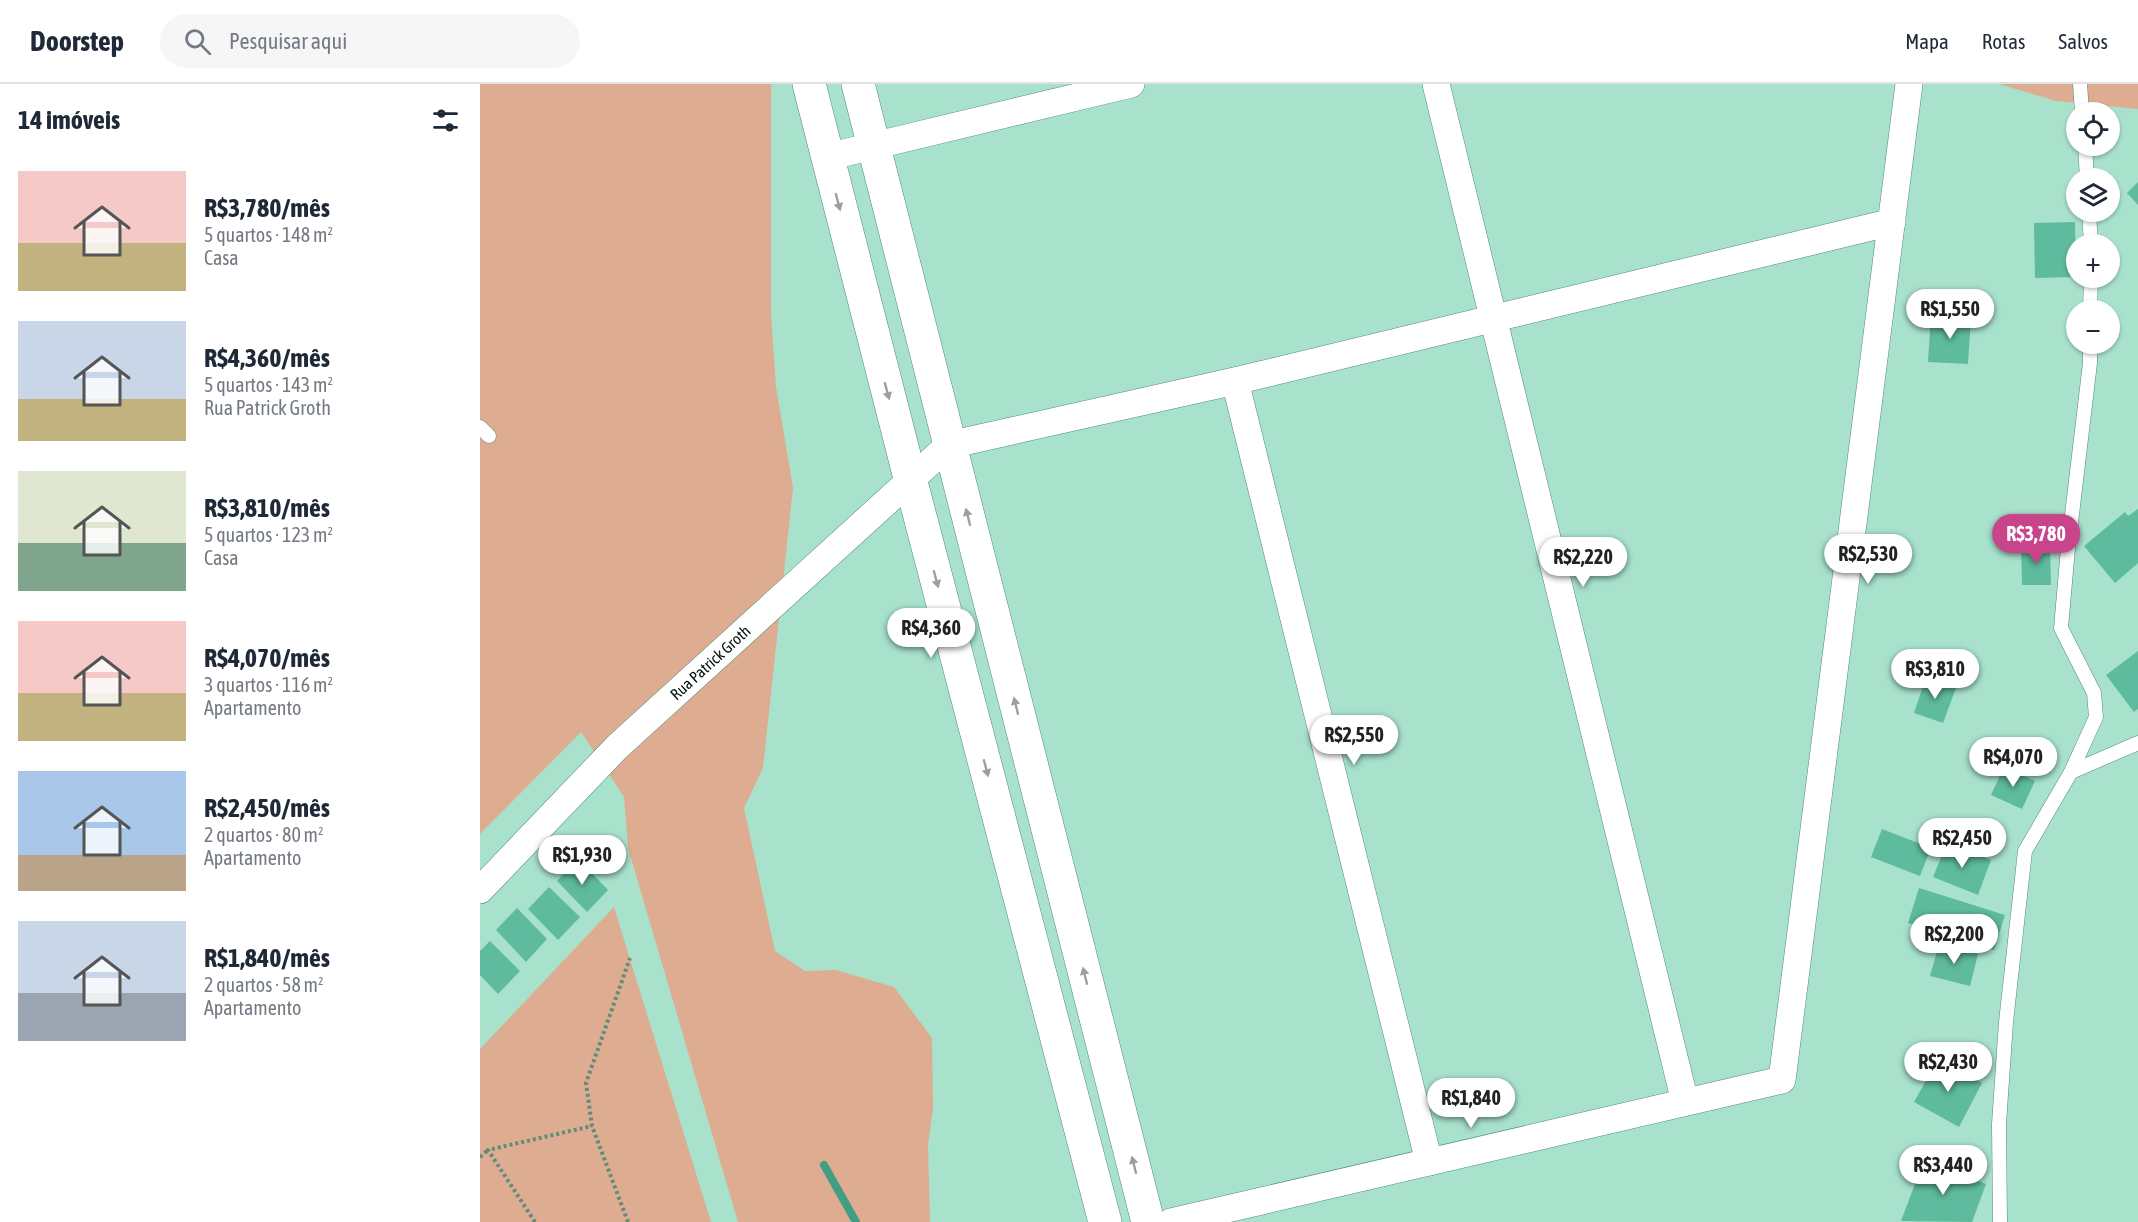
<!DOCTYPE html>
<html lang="pt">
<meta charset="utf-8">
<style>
:root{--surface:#fff;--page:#f6f6f7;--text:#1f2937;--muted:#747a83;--line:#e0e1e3;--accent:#c8458c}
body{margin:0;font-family:"Asap Condensed",sans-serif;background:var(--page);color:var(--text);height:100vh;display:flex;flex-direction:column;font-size:22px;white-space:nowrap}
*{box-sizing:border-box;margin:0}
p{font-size:20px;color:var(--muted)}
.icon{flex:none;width:33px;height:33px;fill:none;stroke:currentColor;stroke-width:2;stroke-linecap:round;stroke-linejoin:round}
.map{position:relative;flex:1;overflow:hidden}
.sheet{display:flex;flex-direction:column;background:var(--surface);width:480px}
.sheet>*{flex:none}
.buttons{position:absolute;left:1586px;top:18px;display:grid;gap:12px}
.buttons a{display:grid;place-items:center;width:54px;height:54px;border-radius:50%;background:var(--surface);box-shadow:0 2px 4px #0004;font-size:30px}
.price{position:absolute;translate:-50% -51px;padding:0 14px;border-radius:21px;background:#fff;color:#222;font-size:20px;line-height:39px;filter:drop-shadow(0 2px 3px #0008)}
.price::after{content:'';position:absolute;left:50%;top:36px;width:18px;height:14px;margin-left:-9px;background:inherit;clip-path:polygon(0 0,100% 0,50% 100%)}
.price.selected{background:var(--accent);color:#fff}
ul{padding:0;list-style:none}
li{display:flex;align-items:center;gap:18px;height:150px;padding:0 18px}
li span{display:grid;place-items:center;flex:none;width:168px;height:120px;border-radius:0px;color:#555}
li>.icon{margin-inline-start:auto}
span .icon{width:72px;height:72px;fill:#fffc;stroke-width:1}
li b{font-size:26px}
h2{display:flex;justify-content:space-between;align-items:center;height:72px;padding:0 18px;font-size:26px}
header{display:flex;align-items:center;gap:36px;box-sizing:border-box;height:84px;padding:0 30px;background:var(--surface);border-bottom:2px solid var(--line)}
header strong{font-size:28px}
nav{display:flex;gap:33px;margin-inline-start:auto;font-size:21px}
.search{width:420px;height:54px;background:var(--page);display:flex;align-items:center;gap:15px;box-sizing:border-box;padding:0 21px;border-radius:33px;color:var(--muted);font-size:22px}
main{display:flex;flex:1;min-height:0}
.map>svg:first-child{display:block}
.green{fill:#deac90}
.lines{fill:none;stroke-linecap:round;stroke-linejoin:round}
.stream{stroke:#419e82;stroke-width:8}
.building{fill:#5fbb9d}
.service-casing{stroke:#538b78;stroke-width:15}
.minor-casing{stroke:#538b78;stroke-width:28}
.tertiary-casing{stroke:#538b78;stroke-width:34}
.path{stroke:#618b7d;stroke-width:4;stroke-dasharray:3 3;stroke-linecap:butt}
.service{stroke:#fff;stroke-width:14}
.minor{stroke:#fff;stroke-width:27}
.tertiary{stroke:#fff;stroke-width:33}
.oneway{fill:#99a19f}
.labels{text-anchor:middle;stroke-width:6;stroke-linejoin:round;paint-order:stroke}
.street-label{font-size:16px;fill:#00140e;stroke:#a8e2cd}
</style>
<header>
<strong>Doorstep</strong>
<div class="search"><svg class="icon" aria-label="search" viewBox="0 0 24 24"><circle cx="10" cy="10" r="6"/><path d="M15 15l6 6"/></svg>Pesquisar aqui</div>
<nav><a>Mapa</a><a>Rotas</a><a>Salvos</a></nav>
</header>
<main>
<section class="sheet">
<h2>14 imóveis<svg class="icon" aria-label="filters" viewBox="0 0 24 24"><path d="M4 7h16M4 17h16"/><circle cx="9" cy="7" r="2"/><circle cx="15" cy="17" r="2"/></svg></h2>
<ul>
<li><span style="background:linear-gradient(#f6c9c9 60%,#c2b280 0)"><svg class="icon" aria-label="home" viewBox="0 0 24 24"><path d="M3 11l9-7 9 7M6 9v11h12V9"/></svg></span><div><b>R$3,780/mês</b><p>5 quartos · 148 m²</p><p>Casa</p></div></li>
<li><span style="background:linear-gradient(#c9d6e8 65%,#c2b280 0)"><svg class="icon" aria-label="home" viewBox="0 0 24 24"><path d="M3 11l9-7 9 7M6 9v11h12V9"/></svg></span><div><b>R$4,360/mês</b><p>5 quartos · 143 m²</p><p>Rua Patrick Groth</p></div></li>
<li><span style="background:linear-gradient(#dfe7d0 60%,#7fa58c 0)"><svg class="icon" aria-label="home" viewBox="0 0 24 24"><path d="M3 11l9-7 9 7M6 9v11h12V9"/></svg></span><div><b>R$3,810/mês</b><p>5 quartos · 123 m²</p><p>Casa</p></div></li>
<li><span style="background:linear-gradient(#f6c9c9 60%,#c2b280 0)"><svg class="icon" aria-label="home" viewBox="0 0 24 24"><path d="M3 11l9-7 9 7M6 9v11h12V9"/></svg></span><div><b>R$4,070/mês</b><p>3 quartos · 116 m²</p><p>Apartamento</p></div></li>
<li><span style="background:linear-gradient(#a9c7e8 70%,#b9a48a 0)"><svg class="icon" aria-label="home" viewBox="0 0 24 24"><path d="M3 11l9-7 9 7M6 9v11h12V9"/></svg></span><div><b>R$2,450/mês</b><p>2 quartos · 80 m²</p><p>Apartamento</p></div></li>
<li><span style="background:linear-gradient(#c9d6e8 60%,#9aa5b1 0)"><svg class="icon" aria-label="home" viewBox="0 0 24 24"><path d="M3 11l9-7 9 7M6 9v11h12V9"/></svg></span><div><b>R$1,840/mês</b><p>2 quartos · 58 m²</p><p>Apartamento</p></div></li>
</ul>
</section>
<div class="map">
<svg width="1658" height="1138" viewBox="0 0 1658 1138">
<rect width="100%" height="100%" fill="#a8e2cd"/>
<g class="green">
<path d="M0 0H291V230L296 303 313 404 283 684 264 724 295 867 325 887 356 886 414 903 452 954 453 1025 448 1061 450 1138H258L148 764 144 713 101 648 0 750Z"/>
<path d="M1519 0H1658V25L1576 17Z"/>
<path d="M134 823 231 1138H0V965Z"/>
</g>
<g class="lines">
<path class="stream" d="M344 1081 376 1138"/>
</g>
<g class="building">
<path d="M1658 98V121L1647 109Z"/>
<path d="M1595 138 1596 193 1555 194 1554 139Z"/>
<path d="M1451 231 1491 233 1488 280 1448 278Z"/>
<path d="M1658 425V479L1635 499 1604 462 1645 428 1648 432Z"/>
<path d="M1570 460 1571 501H1542L1541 461Z"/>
<path d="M1658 567V625L1654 628 1626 591Z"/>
<path d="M1446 593 1476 604 1463 639 1434 629Z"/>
<path d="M1524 683 1555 697 1542 725 1511 711Z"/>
<path d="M1402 745 1451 764 1440 792 1391 773Z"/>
<path d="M1467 759 1511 776 1498 811 1453 793Z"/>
<path d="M98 775 128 806 107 828 77 797Z"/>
<path d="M69 803 100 833 78 856 48 825Z"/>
<path d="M1439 804 1525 831 1514 866 1428 839Z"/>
<path d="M37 824 67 855 46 878 16 846Z"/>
<path d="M10 857 40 887 18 910 0 891V867Z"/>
<path d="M1459 860 1498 870 1490 902 1450 892Z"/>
<path d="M1458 975 1502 999 1479 1043 1434 1018Z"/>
<path d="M1444 1076 1506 1100 1492 1138 1421 1137Z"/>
</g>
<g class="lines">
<defs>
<g id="service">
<path d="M1600 0 1602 28"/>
<path d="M1605 62 1607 94"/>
<path d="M1609 128 1611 160"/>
<path d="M1610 226 1611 194"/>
<path d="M0 343 9 352"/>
<path d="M1591 688 1658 659"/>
<path d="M1520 1138 1519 1040 1526 938 1545 767 1591 688 1616 633 1614 609 1581 544 1588 464 1610 279V260"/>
</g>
<g id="minor">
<path d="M956 0 1205 1018"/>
<path d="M347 73 651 0"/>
<path d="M755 297 949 1078"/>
<path id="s1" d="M0 806 137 663 469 361 755 297 1412 138"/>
<path d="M691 1138 1302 996 1429 0"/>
</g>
<g id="tertiary">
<path d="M329 0 431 398 625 1138"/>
<path d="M378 0 668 1138"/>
</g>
</defs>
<use href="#service" class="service-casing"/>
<use href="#minor" class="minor-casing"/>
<use href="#tertiary" class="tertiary-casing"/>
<g class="path">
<path d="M0 1073 8 1066"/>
<path d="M55 1138 8 1066 112 1042"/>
<path d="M148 1138 112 1042 106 999 150 874"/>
</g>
<use href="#service" class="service"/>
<use href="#minor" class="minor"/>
<use href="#tertiary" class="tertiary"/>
</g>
<defs><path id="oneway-solid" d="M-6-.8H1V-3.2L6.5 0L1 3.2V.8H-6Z" transform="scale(1.5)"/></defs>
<g class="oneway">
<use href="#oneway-solid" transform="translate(358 118) rotate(75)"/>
<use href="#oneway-solid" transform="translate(407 307) rotate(75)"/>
<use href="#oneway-solid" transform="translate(488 433) rotate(-104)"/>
<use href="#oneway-solid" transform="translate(456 495) rotate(75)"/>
<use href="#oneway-solid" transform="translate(536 622) rotate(-104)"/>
<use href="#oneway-solid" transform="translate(506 684) rotate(75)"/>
<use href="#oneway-solid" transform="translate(605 892) rotate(-104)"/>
<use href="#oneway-solid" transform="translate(654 1081) rotate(-104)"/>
</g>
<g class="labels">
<g class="street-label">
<text dy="6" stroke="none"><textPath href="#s1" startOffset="324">Rua Patrick Groth</textPath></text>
</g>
</g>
</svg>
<div class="buttons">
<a><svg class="icon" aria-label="locate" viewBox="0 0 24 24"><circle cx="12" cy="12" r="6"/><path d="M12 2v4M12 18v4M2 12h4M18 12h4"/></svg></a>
<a><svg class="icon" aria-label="layers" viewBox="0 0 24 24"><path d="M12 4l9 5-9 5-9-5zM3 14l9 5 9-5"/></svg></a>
<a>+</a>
<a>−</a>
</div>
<b class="price" style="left:1470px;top:256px">R$1,550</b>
<b class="price selected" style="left:1556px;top:481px">R$3,780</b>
<b class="price" style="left:1388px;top:501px">R$2,530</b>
<b class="price" style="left:1103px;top:504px">R$2,220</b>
<b class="price" style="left:451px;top:575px">R$4,360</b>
<b class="price" style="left:1455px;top:616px">R$3,810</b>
<b class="price" style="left:874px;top:682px">R$2,550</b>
<b class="price" style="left:1533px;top:704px">R$4,070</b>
<b class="price" style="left:1482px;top:785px">R$2,450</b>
<b class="price" style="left:102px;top:802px">R$1,930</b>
<b class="price" style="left:1474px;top:881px">R$2,200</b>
<b class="price" style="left:1468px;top:1009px">R$2,430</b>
<b class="price" style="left:991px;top:1045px">R$1,840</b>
<b class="price" style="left:1463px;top:1112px">R$3,440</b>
</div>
</main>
